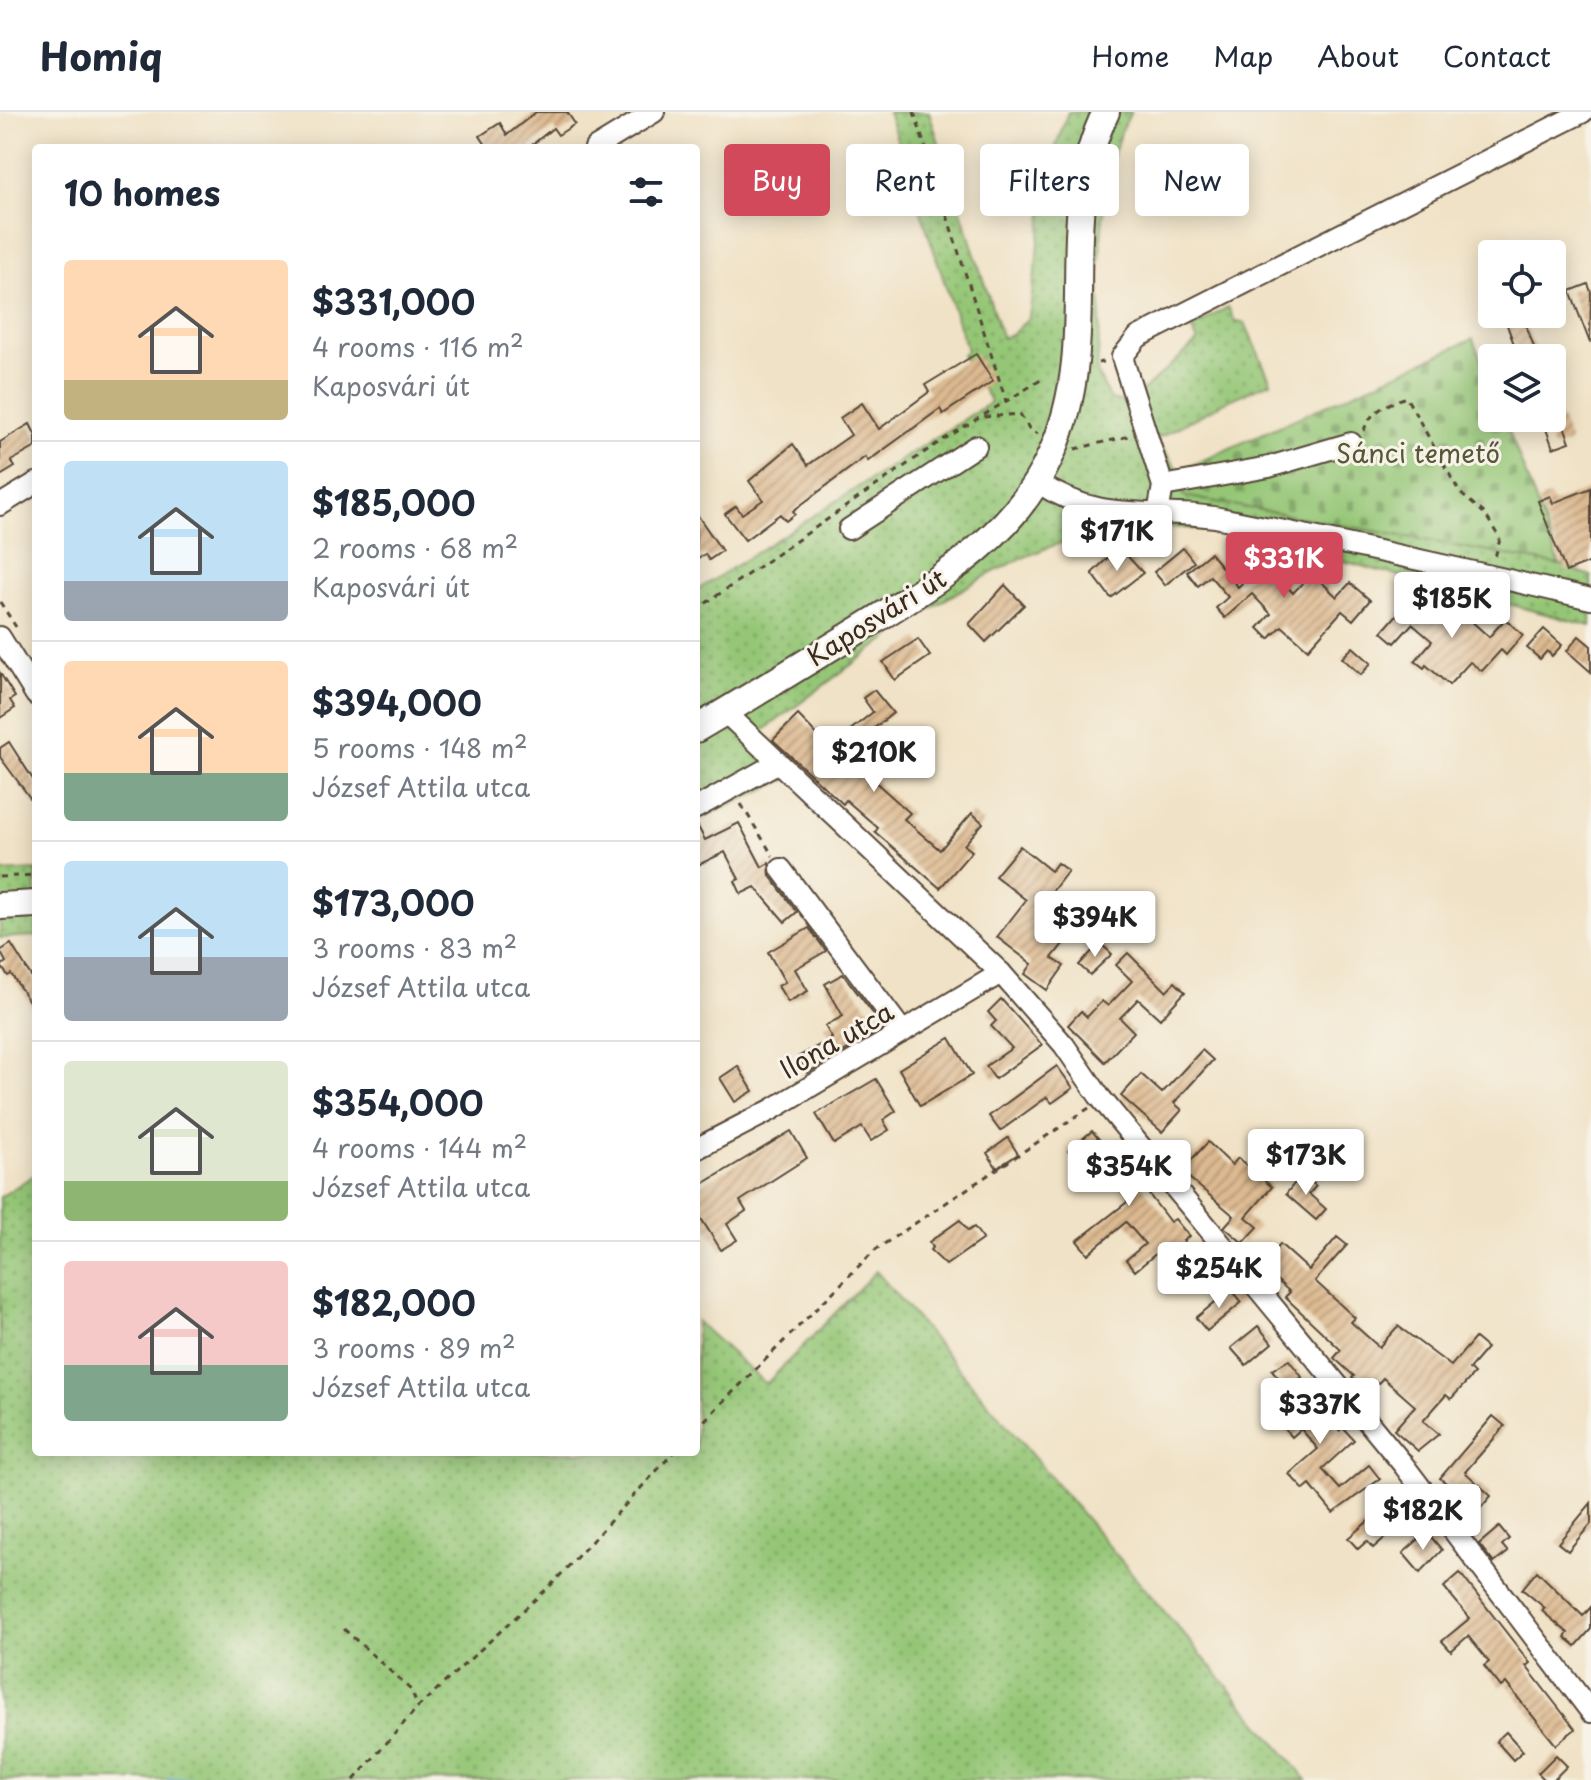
<!DOCTYPE html>
<meta charset="utf-8">
<style>
:root{--surface:#fff;--page:#f2f2f3;--text:#1f2937;--muted:#747a83;--line:#e0e1e3;--accent:#d1495b}
body{margin:0;font-family:"Playpen Sans",sans-serif;background:var(--page);color:var(--text);height:100vh;display:flex;flex-direction:column;font-size:30px;white-space:nowrap}
*{box-sizing:border-box;margin:0}
p{font-size:26px;color:var(--muted)}
.icon{flex:none;width:44px;height:44px;fill:none;stroke:currentColor;stroke-width:2;stroke-linecap:round;stroke-linejoin:round}
.map{position:relative;flex:1;overflow:hidden}
.drawer{position:absolute;left:32px;top:32px;width:668px;height:1312px;display:flex;flex-direction:column;background:var(--surface);border-radius:8px;box-shadow:0 4px 20px #0003}
.drawer>*{flex:none}
.guide{position:absolute;left:724px;top:32px;width:746px;height:72px;display:flex;gap:16px}
.controls{position:absolute;left:1478px;top:128px;display:grid;gap:16px}
.controls a{display:grid;place-items:center;width:88px;height:88px;border-radius:8px;background:var(--surface);box-shadow:0 4px 20px #0003;font-size:40px}
.price{position:absolute;translate:-50% -68px;padding:0 18px;border-radius:8px;background:#fff;color:#222;font-size:26px;line-height:52px;filter:drop-shadow(0 2px 4px #0008)}
.price::after{content:'';position:absolute;left:50%;top:48px;width:24px;height:18px;margin-left:-12px;background:inherit;clip-path:polygon(0 0,100% 0,50% 100%)}
.price.active{background:var(--accent);color:#fff}
ul{padding:0;list-style:none}
li{display:flex;align-items:center;gap:24px;height:200px;padding:0 32px}
li+li{border-top:2px solid var(--line)}
li span{display:grid;place-items:center;flex:none;width:224px;height:160px;border-radius:8px;color:#555}
li>.icon{margin-inline-start:auto}
span .icon{width:96px;height:96px;fill:#fffc;stroke-width:1}
li b{font-size:34px}
h2{display:flex;justify-content:space-between;align-items:center;height:96px;padding:0 32px;font-size:34px}
.tag{padding:0 28px;border-radius:8px;background:var(--surface);box-shadow:0 4px 20px #0003;font-size:28px;line-height:72px}
.tag.active{background:var(--accent);color:#fff}
header{display:flex;align-items:center;gap:48px;box-sizing:border-box;height:112px;padding:0 40px;background:var(--surface);border-bottom:2px solid var(--line)}
header strong{font-size:38px}
nav{display:flex;gap:44px;margin-inline-start:auto;font-size:28px}
.map>svg:first-child{display:block}
.grass{fill:url(#grass-dots);stroke:#68784a;stroke-width:2}
.cemetery{fill:url(#cemetery-stones);stroke:#68784a;stroke-width:2}
.lines{fill:none;stroke-linecap:round;stroke-linejoin:round}
.stream{stroke:#65a6d9;stroke-width:5}
.building{fill:url(#building-hatch)}
.minor-casing{stroke:#564637;stroke-width:24}
.major-casing{stroke:#564637;stroke-width:30}
.path{stroke:#564637;stroke-width:3;stroke-dasharray:6 6;stroke-linecap:butt}
.minor{stroke:#fff;stroke-width:20}
.major{stroke:#fff;stroke-width:26}
.labels{text-anchor:middle;stroke-width:6;stroke-linejoin:round;paint-order:stroke}
.park-label{font-size:26px;fill:#565938;stroke:#f7f3e8}
.street-label{font-size:26px;fill:#3b2a1e;stroke:#f7f3e8}
</style>
<header>
<strong>Homiq</strong>
<nav><a>Home</a><a>Map</a><a>About</a><a>Contact</a></nav>
</header>
<div class="map">
<svg width="1591" height="1668" viewBox="0 0 1591 1668">
<defs>
<pattern id="grass-dots" width="8" height="8" patternUnits="userSpaceOnUse" patternTransform="scale(2)"><rect width="8" height="8" fill="#94c676"/><path d="M2 2h.1M6 6h.1" fill="none" stroke="#7aa160" stroke-width="1.8" stroke-linecap="round"/></pattern>
<pattern id="cemetery-stones" width="16" height="16" patternUnits="userSpaceOnUse" patternTransform="scale(2)"><rect width="16" height="16" fill="#94c676"/><path d="M2 7V4a2 2 0 0 1 4 0v3zM10 15v-3a2 2 0 0 1 4 0v3z" fill="#7aa160"/></pattern>
<pattern id="building-hatch" width="6" height="6" patternUnits="userSpaceOnUse" patternTransform="scale(2)"><rect width="6" height="6" fill="#ddba91"/><path d="M-1 1l2-2M0 6l6-6M5 7l2-2" fill="none" stroke="#b49776"/></pattern>
</defs>
<rect width="100%" height="100%" fill="#f7f3e8"/>
<filter id="ink" filterUnits="userSpaceOnUse"><feTurbulence type="fractalNoise" baseFrequency=".0125" numOctaves="2"/><feDisplacementMap in="SourceGraphic" scale="16" xChannelSelector="R" yChannelSelector="G"/><feConvolveMatrix kernelMatrix="1 2 1 2 8 2 1 2 1" color-interpolation-filters="sRGB"/></filter>
<filter id="wash" filterUnits="userSpaceOnUse"><feTurbulence type="fractalNoise" baseFrequency=".006" numOctaves="4" result="noise"/><feDisplacementMap in="SourceGraphic" scale="32" xChannelSelector="R" yChannelSelector="G"/><feGaussianBlur stdDeviation="1.8" result="paint"/><feColorMatrix in="noise" values="0 0 0 0 0 0 0 0 0 0 0 0 0 0 0 0 0 1.4 0 .05"/><feComposite in="paint" operator="in"/></filter>
<g filter="url(#wash)">
<rect width="100%" height="100%" fill="#f0e2c6"/>
<g class="grass">
<path d="M888 0H929L1002 226 1013 222 1029 205 1050 51 1068 0H1131L1121 19 1107 64 1098 161 1101 195 1097 260 1110 288 1129 291 1198 229 1191 217 1228 195 1235 210 1245 211 1271 270 1225 290 1156 327 1179 359 1184 384 1560 453 1591 464V514C1521 495 1451 477 1380 459 1279 432 1171 394 1066 429 952 467 856 551 760 621L804 659 696 709V479L991 290 962 243 967 238Z"/>
<path d="M36 758V824L0 826V760Z"/>
<path d="M36 1062V1340H696V1209L766 1272 876 1159 1307 1668H0V1085Z"/>
</g>
<path class="cemetery" d="M1473 227 1492 275V306H1504L1560 453 1184 384 1179 359Z"/>
<g class="lines">
<path class="stream" d="M170 1668H195"/>
</g>
<g id="blocks">
<g class="building">
<path d="M536 0H567L575 12 558 23 553 16 528 36H488L480 24 500 11 507 23Z"/>
<path d="M1588 172 1591 180 1590 231 1570 179Z"/>
<path d="M1503 202H1522L1538 246H1519Z"/>
<path d="M976 242 993 269 943 302 940 297 868 349 865 345 793 399 795 402 786 409 780 402 745 428 725 402 736 394 742 402 763 388 749 369 793 332 808 353 851 323 840 306 862 291 879 317 929 280 925 273Z"/>
<path d="M1542 306H1561L1570 330 1553 336Z"/>
<path d="M30 312 36 324V335L11 349 15 355 0 364V330Z"/>
<path d="M1591 376V450L1566 460 1538 389 1550 384 1553 391Z"/>
<path d="M696 401 722 439 709 448 705 442 696 447Z"/>
<path d="M1119 435 1143 461 1111 486 1092 461Z"/>
<path d="M1183 436 1194 450 1165 473 1154 460Z"/>
<path d="M1210 441 1238 475 1265 451 1293 481 1312 461 1337 485 1350 471 1370 488 1353 508 1342 499 1308 537 1282 514 1269 527 1258 516 1271 502 1252 482 1225 506 1216 496 1228 485 1210 464 1198 474 1187 460Z"/>
<path d="M1005 473 1024 493 986 530 969 512Z"/>
<path d="M1413 484 1446 512 1459 498 1489 525 1505 507 1523 523 1506 543 1501 538 1482 559 1470 550 1449 573 1426 553 1424 556 1415 549 1432 529 1412 512 1395 531 1382 520Z"/>
<path d="M1544 517 1562 533 1552 544 1547 539 1540 547 1527 536Z"/>
<path d="M1579 524 1591 534V560L1567 539Z"/>
<path d="M918 527 930 544 895 568 883 550Z"/>
<path d="M1353 535 1371 551 1361 563 1342 546Z"/>
<path d="M0 561 15 585 10 588 15 596 0 606Z"/>
<path d="M874 578 893 601 843 641 910 701 904 707 940 738 972 701 983 711 964 733 972 739 940 776 875 720 878 716 846 688 843 692 773 628 798 603 829 635 873 600 863 586Z"/>
<path d="M9 630 36 672V694L0 645V636Z"/>
<path d="M696 711 705 728 739 711 762 755 769 751 770 764 797 800 785 810 755 775 741 782 735 769 739 767 725 740 696 754Z"/>
<path d="M1020 734 1051 759 1057 751 1068 759 1036 800 1057 816 1080 786 1092 795 1052 846 1064 854 1047 878 1025 862 1032 852 997 825 1026 788 995 764Z"/>
<path d="M809 816 826 839 795 857 808 879 788 890 778 874 785 870 768 840Z"/>
<path d="M1100 831 1112 842 1090 863 1079 853Z"/>
<path d="M11 832 36 872V900L11 862 8 864 1 854 6 850 0 839Z"/>
<path d="M1128 841 1166 879 1175 870 1185 880 1160 907 1138 887 1120 906 1134 920 1105 950 1068 913 1081 899 1087 905 1102 889 1108 894 1132 869 1116 853Z"/>
<path d="M843 862 884 916 807 961 798 945 832 926 825 914 843 904 825 872Z"/>
<path d="M1001 887 1042 933 995 967 986 954 1012 936 991 914 996 909 988 900Z"/>
<path d="M950 926 972 963 920 994 899 957Z"/>
<path d="M1202 938 1213 948 1174 991 1182 998 1162 1020 1121 984 1141 962 1162 981Z"/>
<path d="M738 954 753 979 735 990 720 966Z"/>
<path d="M1057 954 1073 976 1052 991 1047 985 1000 1019 989 1004Z"/>
<path d="M876 967 896 999 883 1008 889 1018 871 1029 862 1015 834 1032 816 1002Z"/>
<path d="M791 1019 807 1046 740 1089 746 1099 727 1112 737 1128 721 1138 700 1105 696 1108V1076Z"/>
<path d="M1092 1019 1114 1045 1118 1042 1170 1110 1175 1107 1189 1124 1183 1129 1187 1134 1174 1144 1170 1140 1163 1146 1158 1140 1135 1159 1126 1148 1145 1132 1126 1110 1088 1142 1077 1129 1131 1087 1112 1064 1108 1067 1091 1047 1082 1055 1068 1039Z"/>
<path d="M1008 1026 1018 1042 997 1056 987 1041Z"/>
<path d="M1208 1030 1232 1053 1238 1046 1272 1075 1246 1105 1258 1115 1243 1131 1224 1115 1234 1104 1181 1059Z"/>
<path d="M1302 1062 1316 1074 1309 1082 1326 1097 1316 1108 1286 1082Z"/>
<path d="M960 1108 968 1119 974 1115 983 1127 946 1153 930 1138 933 1135 929 1130Z"/>
<path d="M1337 1125 1347 1133 1315 1169 1355 1206 1351 1210 1379 1235 1398 1214 1451 1254 1475 1226 1487 1236 1469 1257 1474 1262 1451 1287 1446 1283 1423 1309 1439 1322 1418 1339 1394 1318 1415 1294 1383 1266 1369 1281 1352 1266 1354 1264 1334 1246 1341 1238 1285 1185 1290 1180 1261 1154 1280 1132 1309 1158Z"/>
<path d="M1231 1177 1242 1190 1207 1219 1196 1206Z"/>
<path d="M1258 1214 1272 1231 1246 1253 1231 1236Z"/>
<path d="M1289 1248 1302 1265 1297 1269 1339 1319 1343 1316 1354 1328 1322 1357 1340 1377 1369 1353 1380 1367 1333 1401 1310 1373 1304 1378 1289 1362 1318 1337 1301 1317 1292 1325 1280 1311 1301 1293 1272 1258Z"/>
<path d="M1493 1304 1505 1314 1465 1360 1491 1384 1472 1406 1459 1395 1466 1387 1440 1366Z"/>
<path d="M1402 1381 1417 1398 1373 1436 1367 1429 1358 1437 1348 1426Z"/>
<path d="M1591 1391V1412L1568 1439 1558 1431Z"/>
<path d="M1499 1415 1509 1427 1502 1433 1508 1440 1494 1451 1479 1432Z"/>
<path d="M1427 1420 1442 1438 1420 1461 1403 1441Z"/>
<path d="M1537 1459 1583 1504 1591 1495V1517L1576 1534 1565 1525 1568 1521 1542 1499 1545 1496 1522 1477Z"/>
<path d="M1460 1461 1530 1551 1526 1554 1575 1617 1556 1633 1506 1571 1501 1575 1484 1554 1489 1550 1468 1524 1451 1539 1442 1529 1470 1506 1444 1475Z"/>
<path d="M1506 1620 1523 1639 1513 1648 1496 1629Z"/>
<path d="M1556 1643 1567 1654 1553 1668H1545L1538 1661Z"/>
</g>
</g>
</g>
<g filter="url(#ink)">
<use href="#blocks" fill-opacity="0" stroke="#564637" stroke-width="2"/>
<g class="lines">
<defs>
<g id="minor">
<path d="M595 36 654 0"/>
<path d="M1037 370C1107 416 1154 392 1230 408 1350 432 1471 459 1591 487"/>
<path d="M1163 374 1269 355 1351 331"/>
<path d="M0 393 36 371"/>
<path d="M1158 401 1163 374 1122 245 1138 225 1583 0"/>
<path d="M849 417 976 334"/>
<path d="M0 525 36 583"/>
<path d="M725 600 1001 861 1064 933 1099 984 1402 1351 1591 1600"/>
<path d="M696 696 777 651"/>
<path d="M781 757 903 920"/>
<path d="M696 1037 771 998 1001 861"/>
</g>
<g id="major">
<path d="M696 617C752 584 807 550 862 516 974 447 1060 394 1075 250 1084 164 1066 81 1106 0"/>
<path d="M0 794 36 792"/>
</g>
</defs>
<use href="#minor" class="minor-casing"/>
<use href="#major" class="major-casing"/>
<g class="path">
<path d="M914 0 1006 289"/>
<path d="M1098 251 1107 249"/>
<path d="M984 305 1020 302 1030 318 1038 322"/>
<path d="M1364 319C1368 300 1390 291 1406 285L1460 381 1485 402 1500 427 1494 449"/>
<path d="M1075 337 1129 324"/>
<path d="M0 490 16 515"/>
<path d="M696 498 938 331 1044 266"/>
<path d="M741 692 773 744"/>
<path d="M0 765 36 763"/>
<path d="M696 1317 875 1138 1089 996"/>
<path d="M344 1517 411 1578 418 1595"/>
<path d="M354 1668 418 1595 552 1472 674 1340"/>
</g>
<use href="#minor" class="minor"/>
<use href="#major" class="major"/>
</g>
</g>
<g class="labels">
<g class="park-label">
<text x="1418" y="351">Sánci temető</text>
</g>
<g class="street-label">
<text transform="translate(877 506) rotate(-32)" y="9">Kaposvári út</text>
<text transform="translate(837 929) rotate(-30)" y="9">Ilona utca</text>
</g>
</g>
</svg>
<div class="controls">
<a><svg class="icon" aria-label="locate" viewBox="0 0 24 24"><circle cx="12" cy="12" r="6"/><path d="M12 2v4M12 18v4M2 12h4M18 12h4"/></svg></a>
<a><svg class="icon" aria-label="layers" viewBox="0 0 24 24"><path d="M12 4l9 5-9 5-9-5zM3 14l9 5 9-5"/></svg></a>
</div>
<b class="price" style="left:1117px;top:461px">$171K</b>
<b class="price active" style="left:1284px;top:488px">$331K</b>
<b class="price" style="left:1452px;top:528px">$185K</b>
<b class="price" style="left:874px;top:682px">$210K</b>
<b class="price" style="left:1095px;top:847px">$394K</b>
<b class="price" style="left:1306px;top:1085px">$173K</b>
<b class="price" style="left:1129px;top:1096px">$354K</b>
<b class="price" style="left:1219px;top:1198px">$254K</b>
<b class="price" style="left:1320px;top:1334px">$337K</b>
<b class="price" style="left:1423px;top:1440px">$182K</b>
<div class="guide">
<a class="tag active">Buy</a>
<a class="tag">Rent</a>
<a class="tag">Filters</a>
<a class="tag">New</a>
</div>
<section class="drawer">
<h2>10 homes<svg class="icon" aria-label="filters" viewBox="0 0 24 24"><path d="M4 7h16M4 17h16"/><circle cx="9" cy="7" r="2"/><circle cx="15" cy="17" r="2"/></svg></h2>
<ul>
<li><span style="background:linear-gradient(#ffd9b3 75%,#c2b280 0)"><svg class="icon" aria-label="home" viewBox="0 0 24 24"><path d="M3 11l9-7 9 7M6 9v11h12V9"/></svg></span><div><b>$331,000</b><p>4 rooms · 116 m²</p><p>Kaposvári út</p></div></li>
<li><span style="background:linear-gradient(#bfe0f5 75%,#9aa5b1 0)"><svg class="icon" aria-label="home" viewBox="0 0 24 24"><path d="M3 11l9-7 9 7M6 9v11h12V9"/></svg></span><div><b>$185,000</b><p>2 rooms · 68 m²</p><p>Kaposvári út</p></div></li>
<li><span style="background:linear-gradient(#ffd9b3 70%,#7fa58c 0)"><svg class="icon" aria-label="home" viewBox="0 0 24 24"><path d="M3 11l9-7 9 7M6 9v11h12V9"/></svg></span><div><b>$394,000</b><p>5 rooms · 148 m²</p><p>József Attila utca</p></div></li>
<li><span style="background:linear-gradient(#bfe0f5 60%,#9aa5b1 0)"><svg class="icon" aria-label="home" viewBox="0 0 24 24"><path d="M3 11l9-7 9 7M6 9v11h12V9"/></svg></span><div><b>$173,000</b><p>3 rooms · 83 m²</p><p>József Attila utca</p></div></li>
<li><span style="background:linear-gradient(#dfe7d0 75%,#8fb573 0)"><svg class="icon" aria-label="home" viewBox="0 0 24 24"><path d="M3 11l9-7 9 7M6 9v11h12V9"/></svg></span><div><b>$354,000</b><p>4 rooms · 144 m²</p><p>József Attila utca</p></div></li>
<li><span style="background:linear-gradient(#f6c9c9 65%,#7fa58c 0)"><svg class="icon" aria-label="home" viewBox="0 0 24 24"><path d="M3 11l9-7 9 7M6 9v11h12V9"/></svg></span><div><b>$182,000</b><p>3 rooms · 89 m²</p><p>József Attila utca</p></div></li>
</ul>
</section>
</div>
